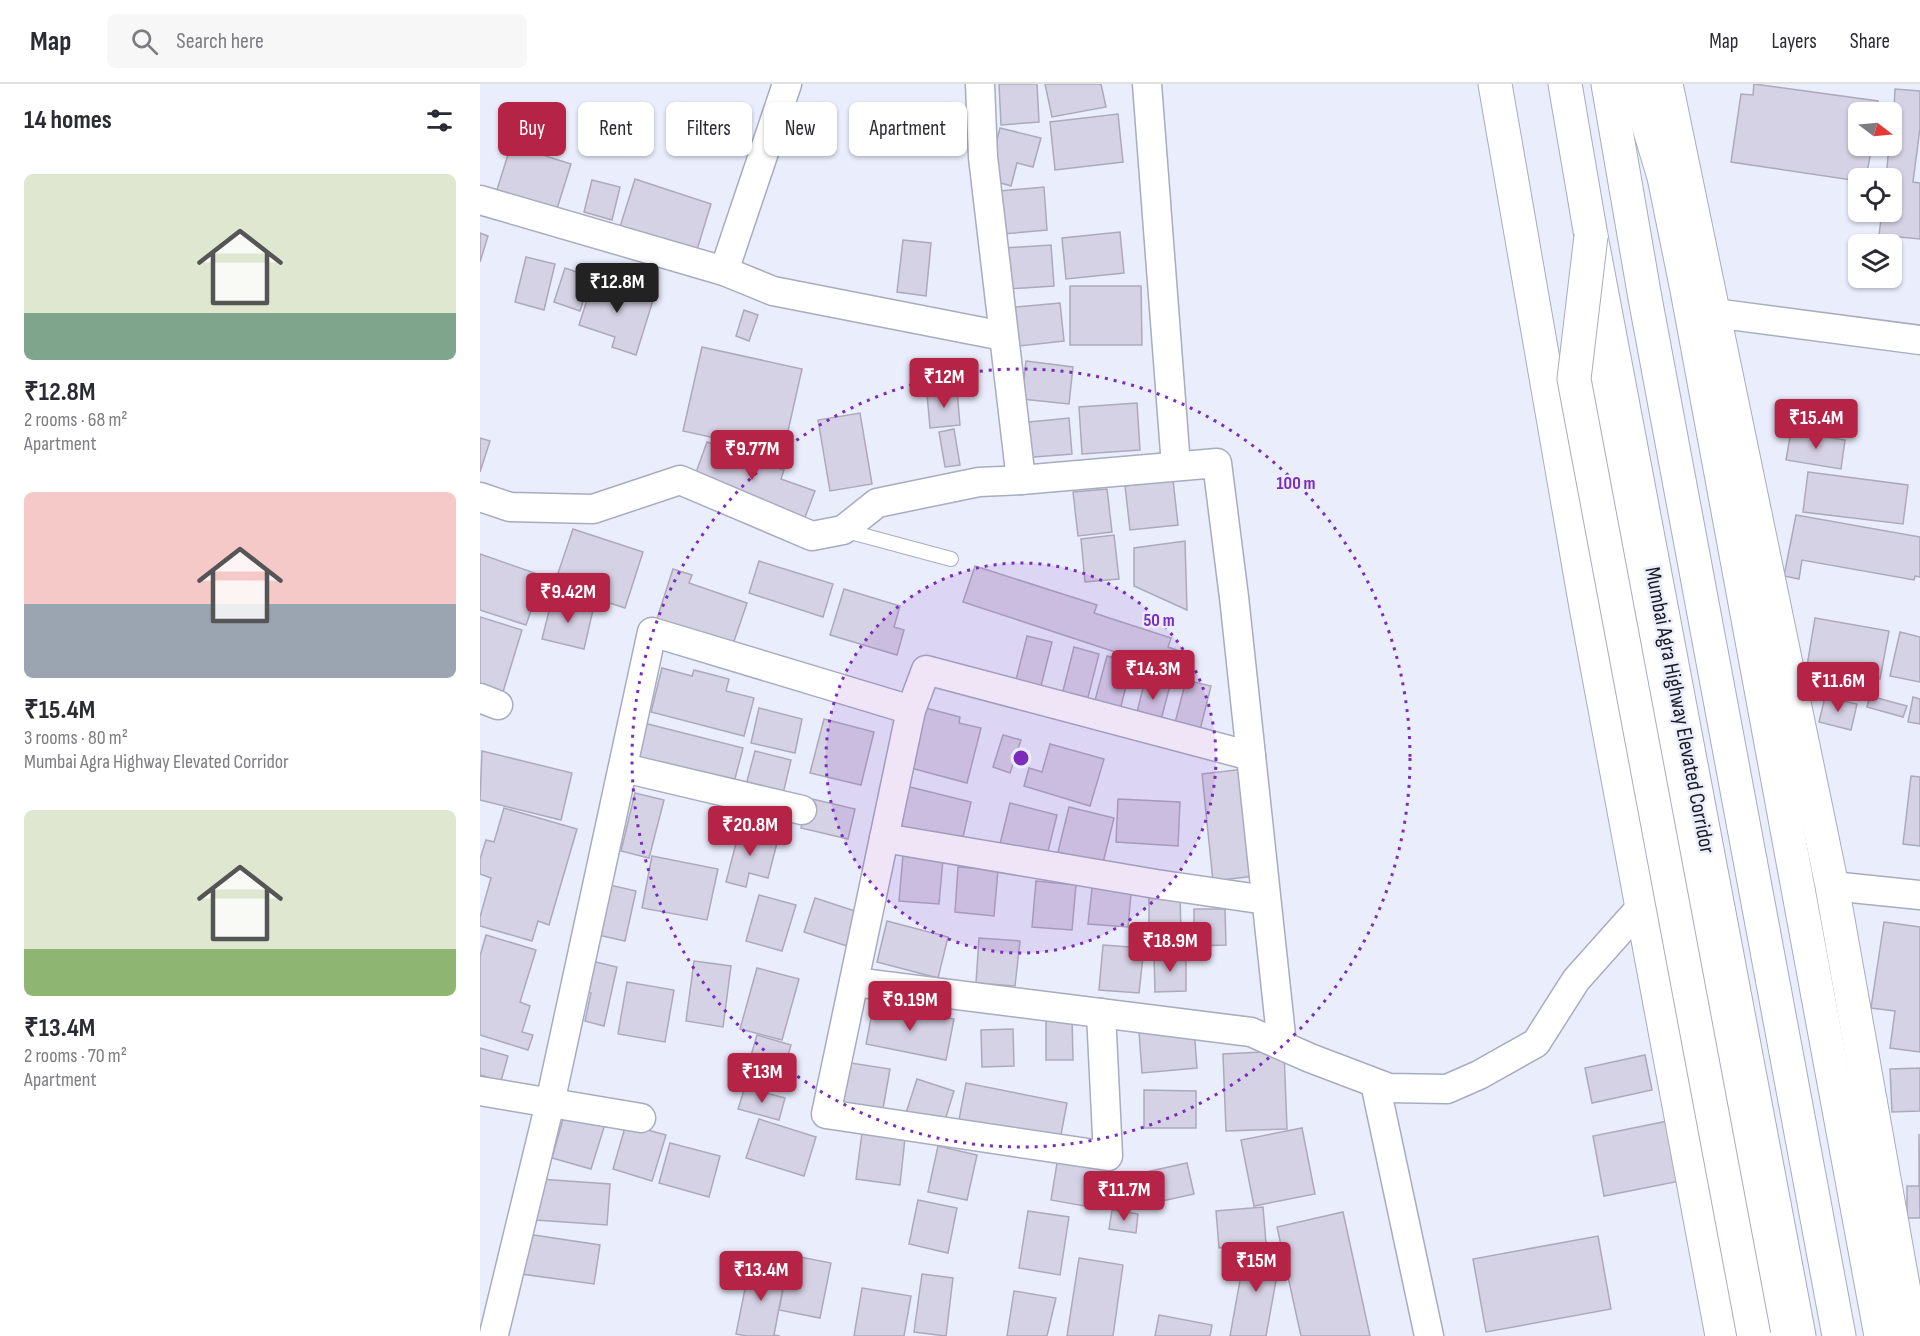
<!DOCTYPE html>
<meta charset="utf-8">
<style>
:root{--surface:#fff;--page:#f7f7f7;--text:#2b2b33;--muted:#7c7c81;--line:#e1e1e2;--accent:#b52347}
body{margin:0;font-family:"Sofia Sans Condensed",sans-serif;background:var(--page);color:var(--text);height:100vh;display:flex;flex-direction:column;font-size:22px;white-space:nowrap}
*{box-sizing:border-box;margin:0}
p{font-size:20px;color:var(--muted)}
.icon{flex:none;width:33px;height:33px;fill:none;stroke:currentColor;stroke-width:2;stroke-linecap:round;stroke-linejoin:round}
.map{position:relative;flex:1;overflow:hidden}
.sheet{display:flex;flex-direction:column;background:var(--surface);width:480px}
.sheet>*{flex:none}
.hud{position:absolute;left:18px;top:18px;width:570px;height:54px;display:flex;gap:12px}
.needle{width:39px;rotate:106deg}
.tools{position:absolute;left:1368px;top:18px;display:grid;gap:12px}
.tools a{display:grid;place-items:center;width:54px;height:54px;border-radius:9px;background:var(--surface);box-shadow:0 2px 4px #0004;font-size:30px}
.price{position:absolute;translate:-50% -51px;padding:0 14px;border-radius:6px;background:var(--accent);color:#fff;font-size:20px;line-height:39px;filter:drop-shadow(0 2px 3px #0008)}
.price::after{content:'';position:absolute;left:50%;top:36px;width:18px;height:14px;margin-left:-9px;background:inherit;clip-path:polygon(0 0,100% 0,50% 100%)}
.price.selected{background:#222;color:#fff}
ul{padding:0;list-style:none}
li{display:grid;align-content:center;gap:12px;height:318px;padding:0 24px}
li span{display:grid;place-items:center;height:186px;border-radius:9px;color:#555}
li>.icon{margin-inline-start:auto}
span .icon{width:108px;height:108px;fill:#fffc;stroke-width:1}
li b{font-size:26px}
h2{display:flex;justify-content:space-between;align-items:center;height:72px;padding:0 24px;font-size:26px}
.chip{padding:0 21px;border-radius:9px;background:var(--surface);box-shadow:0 2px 4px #0004;font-size:21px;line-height:54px}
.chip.selected{background:var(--accent);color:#fff}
header{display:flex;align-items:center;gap:36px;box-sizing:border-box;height:84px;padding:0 30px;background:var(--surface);border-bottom:2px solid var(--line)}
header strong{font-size:28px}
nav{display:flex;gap:33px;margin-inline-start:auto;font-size:21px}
.search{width:420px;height:54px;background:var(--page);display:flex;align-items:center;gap:15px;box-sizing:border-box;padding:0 21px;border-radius:9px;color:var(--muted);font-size:22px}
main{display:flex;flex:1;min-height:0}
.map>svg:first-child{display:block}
.building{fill:#d6d2e5;stroke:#ada9bc;stroke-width:1.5}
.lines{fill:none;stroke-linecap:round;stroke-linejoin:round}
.service-casing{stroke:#a8acbe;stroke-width:16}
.minor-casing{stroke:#a8acbe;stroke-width:31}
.tertiary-casing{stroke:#a8acbe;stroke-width:35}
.primary-casing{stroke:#a8acbe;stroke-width:35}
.motorway-casing{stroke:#a8acbe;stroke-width:35}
.service{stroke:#fff;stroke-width:14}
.minor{stroke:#fff;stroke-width:28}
.tertiary{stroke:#fff;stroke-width:33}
.primary{stroke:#fff;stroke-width:33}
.motorway{stroke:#fff;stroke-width:33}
.motorway-bridge-casing{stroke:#a8acbe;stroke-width:35;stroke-linecap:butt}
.motorway-bridge{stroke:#fff;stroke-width:33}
.ring{fill:none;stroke:#7b2cbf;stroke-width:3;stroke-dasharray:3 6}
.labels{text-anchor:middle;stroke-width:5;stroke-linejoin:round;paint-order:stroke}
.street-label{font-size:22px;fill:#191a21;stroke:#eaedfc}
.centre{fill:#7b2cbf;stroke:#eaedfc;stroke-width:3}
.ring-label{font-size:18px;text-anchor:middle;font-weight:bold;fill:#7b2cbf;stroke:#eaedfc;stroke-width:5;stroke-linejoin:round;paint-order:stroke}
</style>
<header>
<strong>Map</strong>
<div class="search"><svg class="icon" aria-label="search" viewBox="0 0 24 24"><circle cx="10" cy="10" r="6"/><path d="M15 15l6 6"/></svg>Search here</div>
<nav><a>Map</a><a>Layers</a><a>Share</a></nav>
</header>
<main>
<section class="sheet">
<h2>14 homes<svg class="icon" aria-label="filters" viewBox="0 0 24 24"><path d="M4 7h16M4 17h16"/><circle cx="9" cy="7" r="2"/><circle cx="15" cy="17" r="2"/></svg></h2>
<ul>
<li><span style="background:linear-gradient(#dfe7d0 75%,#7fa58c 0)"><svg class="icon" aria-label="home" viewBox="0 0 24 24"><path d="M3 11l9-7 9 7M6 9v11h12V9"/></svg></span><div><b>₹12.8M</b><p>2 rooms · 68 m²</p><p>Apartment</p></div></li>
<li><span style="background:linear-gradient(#f6c9c9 60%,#9aa5b1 0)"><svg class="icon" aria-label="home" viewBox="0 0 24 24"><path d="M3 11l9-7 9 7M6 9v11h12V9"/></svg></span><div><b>₹15.4M</b><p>3 rooms · 80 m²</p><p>Mumbai Agra Highway Elevated Corridor</p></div></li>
<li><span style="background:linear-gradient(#dfe7d0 75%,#8fb573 0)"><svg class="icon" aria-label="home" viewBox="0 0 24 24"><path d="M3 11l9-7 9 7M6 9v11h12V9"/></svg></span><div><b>₹13.4M</b><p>2 rooms · 70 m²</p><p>Apartment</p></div></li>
</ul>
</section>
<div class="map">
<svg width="1440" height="1252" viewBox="0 0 1440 1252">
<rect width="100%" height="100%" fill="#eaedfc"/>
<g class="building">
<path d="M519 0H557L559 38 521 41Z"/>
<path d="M565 0H621L626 23 572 33Z"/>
<path d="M1274 0 1398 17 1397 28H1378V62H1392L1386 94H1378V97L1251 78 1261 10 1273 11Z"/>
<path d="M1415 5 1440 7V44L1433 98 1440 99V155L1399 151 1402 128H1412V94H1406L1409 62H1412Z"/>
<path d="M638 30 643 78 575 86 570 38Z"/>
<path d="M520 44 561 54 553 83 537 79 531 102 507 95Z"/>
<path d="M31 61 91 80 75 131 15 112Z"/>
<path d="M155 95 231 120 216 169 139 146Z"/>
<path d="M112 96 140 103 132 136 104 128Z"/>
<path d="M564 103 567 146 523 150 520 107Z"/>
<path d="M640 148 644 189 586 195 582 154Z"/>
<path d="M0 149 8 152 0 178Z"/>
<path d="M423 156 451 159 446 212 417 208Z"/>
<path d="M571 161 574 202 527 205 524 164Z"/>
<path d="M46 173 75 180 64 226 35 218Z"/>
<path d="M1412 176 1421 177 1417 202 1377 196 1378 187V194H1412Z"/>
<path d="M85 184 111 193 100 227 74 218Z"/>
<path d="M114 194 174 213 156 271 132 263 135 253 99 241Z"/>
<path d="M590 202H661L662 261H590Z"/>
<path d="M580 219 584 257 539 262 535 223Z"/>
<path d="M264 226 278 231 269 257 256 252Z"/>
<path d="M222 263 322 285 303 369 203 347Z"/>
<path d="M546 277 593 283 589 320 542 315Z"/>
<path d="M477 306 480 341 450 344 447 310Z"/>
<path d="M657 319 660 366 602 370 599 323Z"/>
<path d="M380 329 392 400 350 407 338 336Z"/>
<path d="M589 334 592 370 542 374 539 339Z"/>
<path d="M474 345 480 381 465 383 459 348Z"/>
<path d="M1311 347 1365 356 1361 385 1306 376Z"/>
<path d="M0 354 10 357 0 388Z"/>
<path d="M227 358 304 386 301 395 335 407 324 436 213 397Z"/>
<path d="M1328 388 1428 401 1423 440 1323 428Z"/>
<path d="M693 396 698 441 650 446 645 402Z"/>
<path d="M627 405 632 448 598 452 593 408Z"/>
<path d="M1316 431 1440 453V493L1435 492 1434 496 1322 476 1319 495 1304 492Z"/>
<path d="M93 445 163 468 145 524 74 501Z"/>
<path d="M634 451 639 495 605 498 601 455Z"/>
<path d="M705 457 707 526 654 502V464Z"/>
<path d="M0 470 63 492 46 541 0 526Z"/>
<path d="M279 477 353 500 343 533 269 509Z"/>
<path d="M495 482 617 521 614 529 691 554 688 563 699 567 693 587 483 518Z"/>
<path d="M193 485 212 491 209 499 267 519 250 569 174 544Z"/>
<path d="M364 505 420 522 414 543 424 546 417 571 350 551Z"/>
<path d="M72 515 113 526 104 565 62 555Z"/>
<path d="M0 533 42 546 23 608 0 601Z"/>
<path d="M1335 534 1409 547 1400 595 1327 582Z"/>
<path d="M1420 548 1440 553V598L1410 592Z"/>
<path d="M547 552 572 558 559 610 534 604Z"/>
<path d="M594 563 619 570 606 621 581 615Z"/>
<path d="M627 572 652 578 639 630 613 624Z"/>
<path d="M182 584 212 592 214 586 249 595 246 607 274 614 264 652 171 628Z"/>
<path d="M667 588 692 594 678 647 654 640Z"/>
<path d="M706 596 731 602 718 654 693 647Z"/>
<path d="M1390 612 1427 622 1423 633 1387 623Z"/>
<path d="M1345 613 1377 620 1371 646 1339 638Z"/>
<path d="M1433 613 1440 615V640L1428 638Z"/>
<path d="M442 623 480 633 479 639 501 644 487 699 427 683Z"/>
<path d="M279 624 322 635 315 669 271 659Z"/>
<path d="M344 635 394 648 381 701 330 689Z"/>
<path d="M160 638 263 664 252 706 150 680Z"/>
<path d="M523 651 541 656 530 689 513 683Z"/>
<path d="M570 660 624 675 610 722 544 702 549 684 562 688Z"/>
<path d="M2 667 92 689 81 736 0 716Z"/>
<path d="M275 667 311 676 303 710 266 701Z"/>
<path d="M764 685 775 792 733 797 722 690Z"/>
<path d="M1431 692 1440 693V762L1423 760Z"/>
<path d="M422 701 491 718 480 766 410 749Z"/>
<path d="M155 709 184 716 169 774 141 767Z"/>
<path d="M328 714 375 725 368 755 321 744Z"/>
<path d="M638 715 700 718 698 762 636 758Z"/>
<path d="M530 719 577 731 566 775 519 764Z"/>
<path d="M589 723 634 734 623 779 578 768Z"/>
<path d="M24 724 97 745 69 841 58 837 52 857 0 842V833L11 794 0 790V775L6 756 14 758Z"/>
<path d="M261 740 277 744 275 753 297 759 288 794 269 789 266 803 246 798Z"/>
<path d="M423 771 463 775 459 820 419 817Z"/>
<path d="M172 772 238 785 227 836 162 824Z"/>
<path d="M478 783 518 786 514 832 475 828Z"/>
<path d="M613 795 652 798 648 843 608 840Z"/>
<path d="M556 797 596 801 592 846 552 843Z"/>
<path d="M121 799 156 807 145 857 109 849Z"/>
<path d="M279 811 316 821 302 867 266 857Z"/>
<path d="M700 812 701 849 669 850V813Z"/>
<path d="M335 814 384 830 373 864 324 848Z"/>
<path d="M714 825H745L746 861 714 862Z"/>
<path d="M407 837 468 853 458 894 397 878Z"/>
<path d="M1404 838 1440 843V968L1410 964 1415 927 1391 924Z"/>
<path d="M6 851 56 866 40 918 50 922 42 948 53 951 48 966 0 951V872Z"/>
<path d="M499 854 540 857 535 902 496 899Z"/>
<path d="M623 861 664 864 659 909 619 906Z"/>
<path d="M706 870V907L675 908 674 871Z"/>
<path d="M103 875 137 883 124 942 105 937 111 909 96 906Z"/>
<path d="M214 877 251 882 243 943 206 937Z"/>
<path d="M277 884 319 895 302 956 260 945Z"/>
<path d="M147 898 194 906 185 958 138 950Z"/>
<path d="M394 919 474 935 466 976 386 960Z"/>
<path d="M592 933 593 976H566V934Z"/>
<path d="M714 944 717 984 662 989 659 948Z"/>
<path d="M533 945 534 982 502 983 501 946Z"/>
<path d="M277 951 311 961 299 1002 265 992Z"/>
<path d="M0 964 28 972 21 997 0 991Z"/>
<path d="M804 967 807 1045 746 1047 743 970Z"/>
<path d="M1165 971 1172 1006 1112 1019 1105 984Z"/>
<path d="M358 977 410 985 401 1036 350 1028Z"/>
<path d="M1440 984V1027L1412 1028 1410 985Z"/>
<path d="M437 995 474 1007 462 1046 424 1035Z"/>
<path d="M486 999 587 1019 579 1061 478 1041Z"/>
<path d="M265 1003 305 1014 299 1036 258 1025Z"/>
<path d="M664 1006 716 1007V1044H664Z"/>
<path d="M85 1028 125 1040 111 1085 72 1074Z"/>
<path d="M279 1035 336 1053 324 1092 266 1074Z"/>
<path d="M1188 1037 1200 1097 1124 1112 1113 1052Z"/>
<path d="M146 1040 186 1051 172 1097 133 1085Z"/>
<path d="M822 1044 835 1110 774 1122 761 1056Z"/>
<path d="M382 1049 425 1054 420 1101 376 1095Z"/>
<path d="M1439 1050 1440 1134H1427V1102H1439Z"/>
<path d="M190 1059 240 1072 229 1113 179 1099Z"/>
<path d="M458 1062 497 1071 487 1116 448 1108Z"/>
<path d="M578 1073 628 1082 621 1125 571 1116Z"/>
<path d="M707 1079 714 1110 641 1126 634 1095Z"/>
<path d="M59 1095 130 1100 127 1141 56 1136Z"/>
<path d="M438 1116 477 1124 468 1169 429 1160Z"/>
<path d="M783 1123 786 1159 739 1164 736 1127Z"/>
<path d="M632 1126 658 1130 656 1149 629 1145Z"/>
<path d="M548 1127 589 1133 580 1191 539 1184Z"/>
<path d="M863 1128 890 1252H821L797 1143Z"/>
<path d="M47 1150 120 1161 114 1200 41 1190Z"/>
<path d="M1118 1152 1131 1225 1006 1248 993 1175Z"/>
<path d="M766 1163 801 1169 786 1252H750Z"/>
<path d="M310 1171 351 1179 340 1234 299 1226Z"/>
<path d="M599 1174 643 1181 633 1252H587Z"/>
<path d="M270 1180 306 1187 294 1251 300 1252H267L256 1250Z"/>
<path d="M442 1190 473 1194 466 1252 434 1248Z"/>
<path d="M382 1204 431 1212 424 1252H374Z"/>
<path d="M534 1207 576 1214 567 1252H527Z"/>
<path d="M679 1231 732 1241 730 1252H675Z"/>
</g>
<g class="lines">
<defs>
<path id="service" d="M363 446 471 475"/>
<g id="minor">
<path d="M500 0 503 73 541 396"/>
<path d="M667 0 696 382"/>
<path d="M0 116 244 187 293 207 523 252"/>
<path d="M244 187 307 0"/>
<path d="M1234 229 1440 256"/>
<path d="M0 413 30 423 113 425 200 396 332 452 363 446 397 419 499 398 541 396 737 379 754 513 802 961"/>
<path d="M0 614 18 621"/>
<path d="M144 684 322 726"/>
<path d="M404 754 676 800 786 816"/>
<path d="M1352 802 1440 811"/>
<path d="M374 898 771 948 830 974 909 1004 967 1005 999 991 1056 959 1096 896 1162 822"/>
<path d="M621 929 628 1072 346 1030 431 626 446 586 771 672"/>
<path d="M895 999 949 1252"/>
<path d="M0 1007 161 1034"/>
<path d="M14 1250 70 1019 172 548 431 626"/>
</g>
<g id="tertiary">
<path d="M1015 0 1106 523 1242 1252"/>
<path d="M1186 0 1352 802 1432 1252"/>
</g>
<path id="primary" d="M1107 219 1300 1252"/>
<g id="motorway">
<path d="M1085 0 1111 152 1319 1252"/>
<path d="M1128 0 1165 214 1359 1252"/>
<path d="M1156 0 1184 93 1207 206 1401 1252"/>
</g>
</defs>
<use href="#service" class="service-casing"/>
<use href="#minor" class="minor-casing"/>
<use href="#tertiary" class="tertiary-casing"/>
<use href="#primary" class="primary-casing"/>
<use href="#motorway" class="motorway-casing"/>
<use href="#service" class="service"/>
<use href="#minor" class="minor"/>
<use href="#tertiary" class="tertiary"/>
<use href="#primary" class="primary"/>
<use href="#motorway" class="motorway"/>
<defs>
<path id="motorway-bridge" d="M1111 152 1094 295 1274 1252"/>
</defs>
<use href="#motorway-bridge" class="motorway-bridge-casing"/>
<use href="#motorway-bridge" class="motorway-bridge"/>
</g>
<circle cx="541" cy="674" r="195" fill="#7b2cbf" fill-opacity=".12"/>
<g class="ring">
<circle cx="541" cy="674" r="195"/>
<circle cx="541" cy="674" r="389"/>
</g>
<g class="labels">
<g class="street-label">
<text transform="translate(1201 626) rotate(79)" y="8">Mumbai Agra Highway Elevated Corridor</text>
</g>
</g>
<circle cx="541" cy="674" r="9" class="centre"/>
<g class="ring-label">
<text x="816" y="405">100 m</text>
<text x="679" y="542">50 m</text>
</g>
</svg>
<div class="tools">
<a><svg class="needle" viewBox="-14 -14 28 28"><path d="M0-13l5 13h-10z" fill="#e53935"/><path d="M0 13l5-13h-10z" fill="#7c7c81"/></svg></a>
<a><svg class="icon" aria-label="locate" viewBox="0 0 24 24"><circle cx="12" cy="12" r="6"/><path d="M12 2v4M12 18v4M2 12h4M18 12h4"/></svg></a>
<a><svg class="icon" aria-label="layers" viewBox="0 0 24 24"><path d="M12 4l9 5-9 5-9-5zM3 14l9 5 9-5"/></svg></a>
</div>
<b class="price selected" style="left:137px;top:230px">₹12.8M</b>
<b class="price" style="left:464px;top:325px">₹12M</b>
<b class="price" style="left:1336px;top:366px">₹15.4M</b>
<b class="price" style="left:272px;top:397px">₹9.77M</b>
<b class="price" style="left:88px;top:540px">₹9.42M</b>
<b class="price" style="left:673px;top:617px">₹14.3M</b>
<b class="price" style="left:1358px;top:629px">₹11.6M</b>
<b class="price" style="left:270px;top:773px">₹20.8M</b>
<b class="price" style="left:690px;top:889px">₹18.9M</b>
<b class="price" style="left:430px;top:948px">₹9.19M</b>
<b class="price" style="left:282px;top:1020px">₹13M</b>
<b class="price" style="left:644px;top:1138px">₹11.7M</b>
<b class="price" style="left:776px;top:1209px">₹15M</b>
<b class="price" style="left:281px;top:1218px">₹13.4M</b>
<div class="hud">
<a class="chip selected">Buy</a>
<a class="chip">Rent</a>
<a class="chip">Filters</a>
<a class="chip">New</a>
<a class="chip">Apartment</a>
</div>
</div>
</main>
